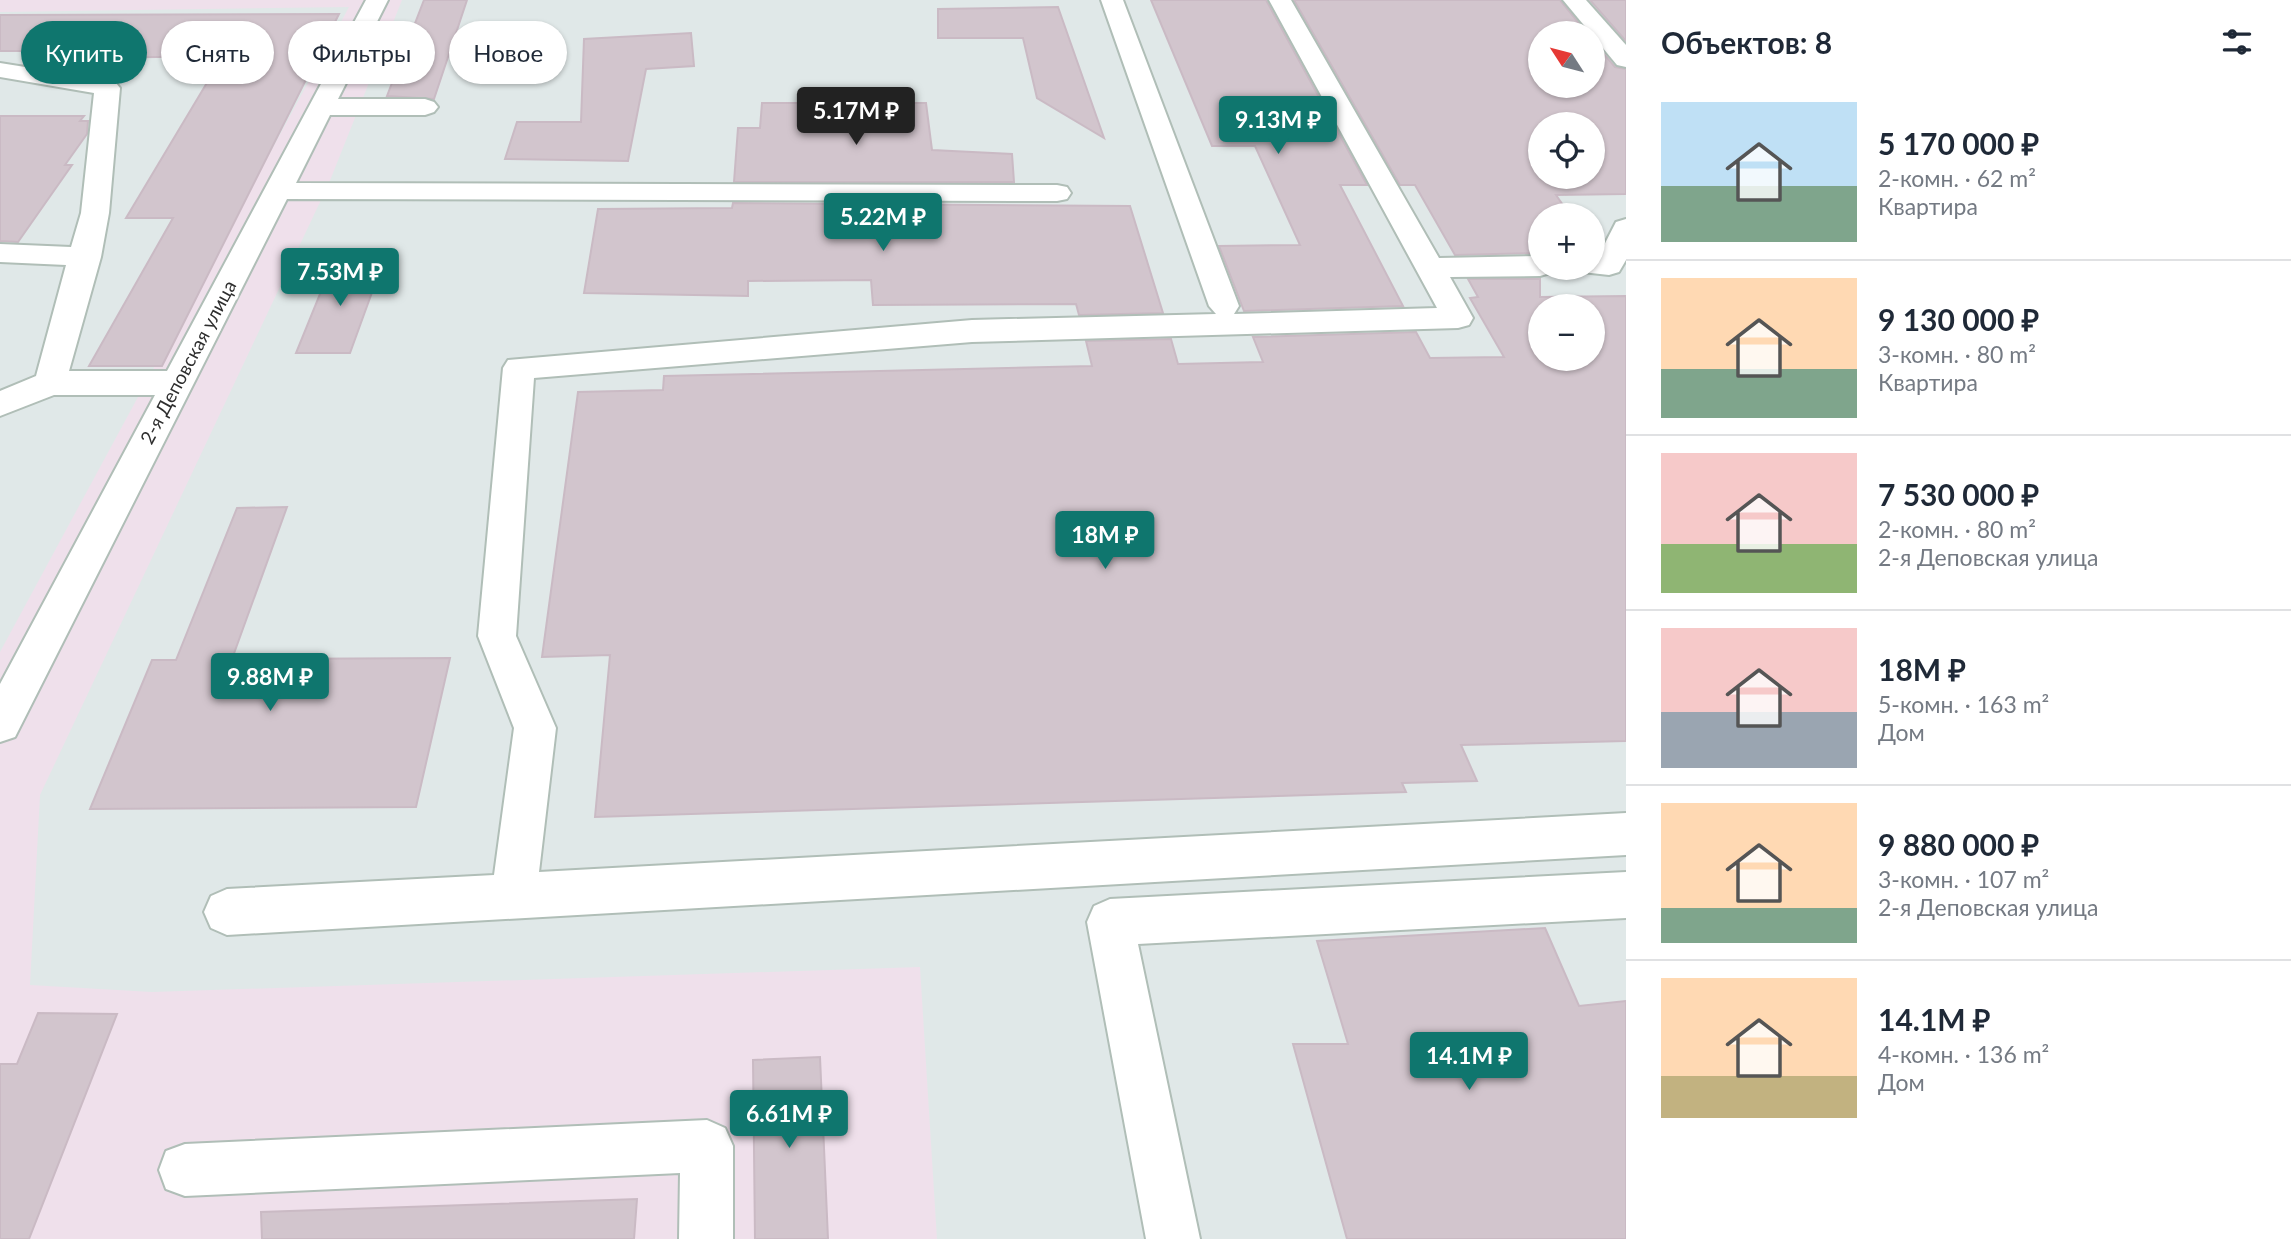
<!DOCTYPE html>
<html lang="ru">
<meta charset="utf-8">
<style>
:root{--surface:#fff;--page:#f6f6f7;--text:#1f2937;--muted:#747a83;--line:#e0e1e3;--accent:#0f766e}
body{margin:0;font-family:Lato,sans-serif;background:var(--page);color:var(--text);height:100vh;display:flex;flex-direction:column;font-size:26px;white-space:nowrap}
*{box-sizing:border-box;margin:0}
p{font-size:23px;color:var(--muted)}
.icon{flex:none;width:38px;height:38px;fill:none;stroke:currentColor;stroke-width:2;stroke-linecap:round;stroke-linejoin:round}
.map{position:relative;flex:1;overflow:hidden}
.side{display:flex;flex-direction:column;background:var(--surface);width:665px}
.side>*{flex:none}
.hud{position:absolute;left:21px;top:21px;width:665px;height:63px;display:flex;gap:14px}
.needle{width:46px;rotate:306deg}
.tools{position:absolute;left:1528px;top:21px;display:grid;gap:14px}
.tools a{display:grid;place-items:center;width:77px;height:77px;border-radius:50%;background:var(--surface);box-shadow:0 2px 5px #0004;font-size:35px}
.price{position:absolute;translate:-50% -60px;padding:0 16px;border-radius:7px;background:var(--accent);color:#fff;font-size:23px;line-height:46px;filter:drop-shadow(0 2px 4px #0008)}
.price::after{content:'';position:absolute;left:50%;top:42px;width:21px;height:16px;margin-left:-10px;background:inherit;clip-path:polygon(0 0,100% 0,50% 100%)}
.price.selected{background:#222;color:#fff}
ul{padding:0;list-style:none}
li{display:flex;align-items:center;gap:21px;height:175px;padding:0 35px}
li+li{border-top:2px solid var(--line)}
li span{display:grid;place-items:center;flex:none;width:196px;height:140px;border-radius:0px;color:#555}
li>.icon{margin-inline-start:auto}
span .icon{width:84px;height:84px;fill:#fffc;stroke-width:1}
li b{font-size:30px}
h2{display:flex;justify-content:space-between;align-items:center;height:84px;padding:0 35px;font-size:30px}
.chip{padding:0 24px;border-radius:32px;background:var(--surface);box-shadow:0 2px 5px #0004;font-size:24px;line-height:63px}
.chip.selected{background:var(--accent);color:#fff}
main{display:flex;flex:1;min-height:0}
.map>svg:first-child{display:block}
.industrial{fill:#e0e8e8;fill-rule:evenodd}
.building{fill:#d2c5cd;stroke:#cabac4;stroke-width:2;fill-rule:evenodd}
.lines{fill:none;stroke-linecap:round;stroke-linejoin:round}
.minor-casing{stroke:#b0beb7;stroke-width:4}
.minor{fill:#fff;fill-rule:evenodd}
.labels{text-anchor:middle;stroke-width:7;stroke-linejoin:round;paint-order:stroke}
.street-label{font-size:19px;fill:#2e2e2e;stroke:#fff}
</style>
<main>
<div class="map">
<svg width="1626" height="1239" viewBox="0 0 1626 1239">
<rect width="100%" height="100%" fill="#efe0eb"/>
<g class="industrial">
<path d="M402 0H1626V1239H937L920 967 152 992 30 985 40 795 329 183ZM1540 33H1592V86H1540ZM1540 124H1592V177H1540ZM1540 215H1592V268H1540ZM1540 306H1592V359H1540Z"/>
<path d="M349 7 0 652V12Z"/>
</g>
<g class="building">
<path d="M424 0H467L434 99 387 96Z"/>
<path d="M1151 0H1266L1367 185H1340L1403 306 1244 311 1219 246 1300 245 1255 146H1212Z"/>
<path d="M1294 0H1560L1587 33H1540V86H1592V40L1615 67 1626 69V194L1556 195 1570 215H1540V253L1455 255 1415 185H1400ZM1540 124H1592V177H1540Z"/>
<path d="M1590 0H1626V41Z"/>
<path d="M1058 7 1104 138 1037 98 1023 38H938V9Z"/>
<path d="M339 14 162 366H89L173 218H126L223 56 92 58 97 51H0V15Z"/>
<path d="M691 33 694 66 646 69 628 161 505 159 517 122H581L584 39Z"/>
<path d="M762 103H926L932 150 1012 154 1014 182H734L738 128H760Z"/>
<path d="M0 116H84L80 121H88L87 134 65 165H72L18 242 0 241Z"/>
<path d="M733 203 1130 206 1163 313 1079 315 1076 304 873 305 871 280 748 281V296L584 293 598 209 732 208Z"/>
<path d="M333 262H383L350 353H296Z"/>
<path d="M1468 279H1540V297L1626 296V741L1461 745 1477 781 1402 783 1406 792 595 817 610 655 542 657 578 392 663 390 664 376 1092 366 1086 341 1171 339 1178 364 1263 362 1253 337 1416 332 1430 358 1504 357 1470 298 1478 297ZM1540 306H1592V359H1540Z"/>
<path d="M287 507 232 659 450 658 416 807 90 809 152 660H176L237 508Z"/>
<path d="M1545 928 1579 1006 1626 1001V1239H1347L1293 1044H1348L1317 941Z"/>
<path d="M38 1013 117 1014 29 1239H0V1064H17Z"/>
<path d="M820 1057 828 1239H755L753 1060Z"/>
<path d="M637 1199 634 1239H262L261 1212Z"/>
</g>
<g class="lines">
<defs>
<g id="minor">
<path d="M366 0H388L338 99H425L434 102 438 107 434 112 425 115H330L296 183 1057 185 1067 187 1071 193 1067 199 1057 201 287 199 15 737 0 742V684L155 395H54L0 416V391L36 376 66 265 0 262V244L71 247 81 213 94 93 0 77V63L107 80 116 83 120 88 109 213 101 257 69 371H167Z"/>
<path d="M1101 0H1123L1239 306 1234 314 1437 308 1269 0H1291L1439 258 1540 256V268H1554L1550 273 1540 276 1450 277 1473 318 1469 325 1458 328 972 342 534 378 516 636 556 728 539 872 1626 813V855L227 935 211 928 204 912 211 896 227 889 494 875 514 728 478 636 503 368 508 360 972 320 1216 314 1209 306Z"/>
<path d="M1563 0H1586L1626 45V67L1617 65Z"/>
<path d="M1626 219V260L1619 272 1609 275 1582 272 1579 268H1592V255H1599L1616 222Z"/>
<path d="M1626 872V918L1138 944 1200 1239H1146L1087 922 1094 906 1110 899Z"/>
<path d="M707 1120 725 1128 733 1146V1239H679L680 1173 185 1196 166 1189 159 1170 166 1151 185 1144Z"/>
</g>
</defs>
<use href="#minor" class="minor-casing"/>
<use href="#minor" class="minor"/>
</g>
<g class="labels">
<g class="street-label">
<text transform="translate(188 362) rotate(-62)" y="7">2-я Деповская улица</text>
</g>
</g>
</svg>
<div class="tools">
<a><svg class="needle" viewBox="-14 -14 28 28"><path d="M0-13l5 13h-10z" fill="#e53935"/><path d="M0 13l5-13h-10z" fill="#747a83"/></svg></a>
<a><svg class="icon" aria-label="locate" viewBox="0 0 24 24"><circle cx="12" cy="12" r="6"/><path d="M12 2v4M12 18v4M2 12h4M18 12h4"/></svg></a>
<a>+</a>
<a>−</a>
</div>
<b class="price selected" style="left:856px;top:147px">5.17M ₽</b>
<b class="price" style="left:1278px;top:156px">9.13M ₽</b>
<b class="price" style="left:883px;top:253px">5.22M ₽</b>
<b class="price" style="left:340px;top:308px">7.53M ₽</b>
<b class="price" style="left:1105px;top:571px">18M ₽</b>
<b class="price" style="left:270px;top:713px">9.88M ₽</b>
<b class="price" style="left:1469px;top:1092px">14.1M ₽</b>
<b class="price" style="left:789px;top:1150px">6.61M ₽</b>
<div class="hud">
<a class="chip selected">Купить</a>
<a class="chip">Снять</a>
<a class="chip">Фильтры</a>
<a class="chip">Новое</a>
</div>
</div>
<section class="side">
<h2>Объектов: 8<svg class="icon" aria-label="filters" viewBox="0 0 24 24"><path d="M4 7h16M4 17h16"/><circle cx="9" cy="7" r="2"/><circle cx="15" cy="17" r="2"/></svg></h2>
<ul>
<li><span style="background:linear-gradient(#bfe0f5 60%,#7fa58c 0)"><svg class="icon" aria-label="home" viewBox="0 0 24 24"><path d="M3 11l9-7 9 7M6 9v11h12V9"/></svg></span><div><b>5 170 000 ₽</b><p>2-комн. · 62 m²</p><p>Квартира</p></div></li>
<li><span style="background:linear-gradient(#ffd9b3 65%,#7fa58c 0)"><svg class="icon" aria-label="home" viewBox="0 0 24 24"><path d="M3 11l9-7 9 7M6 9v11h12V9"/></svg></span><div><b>9 130 000 ₽</b><p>3-комн. · 80 m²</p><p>Квартира</p></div></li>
<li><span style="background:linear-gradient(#f6c9c9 65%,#8fb573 0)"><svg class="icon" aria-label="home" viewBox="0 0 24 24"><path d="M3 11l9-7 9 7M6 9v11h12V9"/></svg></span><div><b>7 530 000 ₽</b><p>2-комн. · 80 m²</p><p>2-я Деповская улица</p></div></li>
<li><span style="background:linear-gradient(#f6c9c9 60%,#9aa5b1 0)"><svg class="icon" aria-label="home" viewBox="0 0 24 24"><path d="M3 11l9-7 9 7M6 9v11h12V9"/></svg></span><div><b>18M ₽</b><p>5-комн. · 163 m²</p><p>Дом</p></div></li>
<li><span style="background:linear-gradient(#ffd9b3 75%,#7fa58c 0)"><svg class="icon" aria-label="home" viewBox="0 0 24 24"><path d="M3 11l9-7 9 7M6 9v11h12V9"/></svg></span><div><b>9 880 000 ₽</b><p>3-комн. · 107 m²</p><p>2-я Деповская улица</p></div></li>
<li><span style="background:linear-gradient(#ffd9b3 70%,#c2b280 0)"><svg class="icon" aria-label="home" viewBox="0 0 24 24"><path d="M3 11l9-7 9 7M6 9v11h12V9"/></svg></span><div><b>14.1M ₽</b><p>4-комн. · 136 m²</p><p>Дом</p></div></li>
</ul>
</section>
</main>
